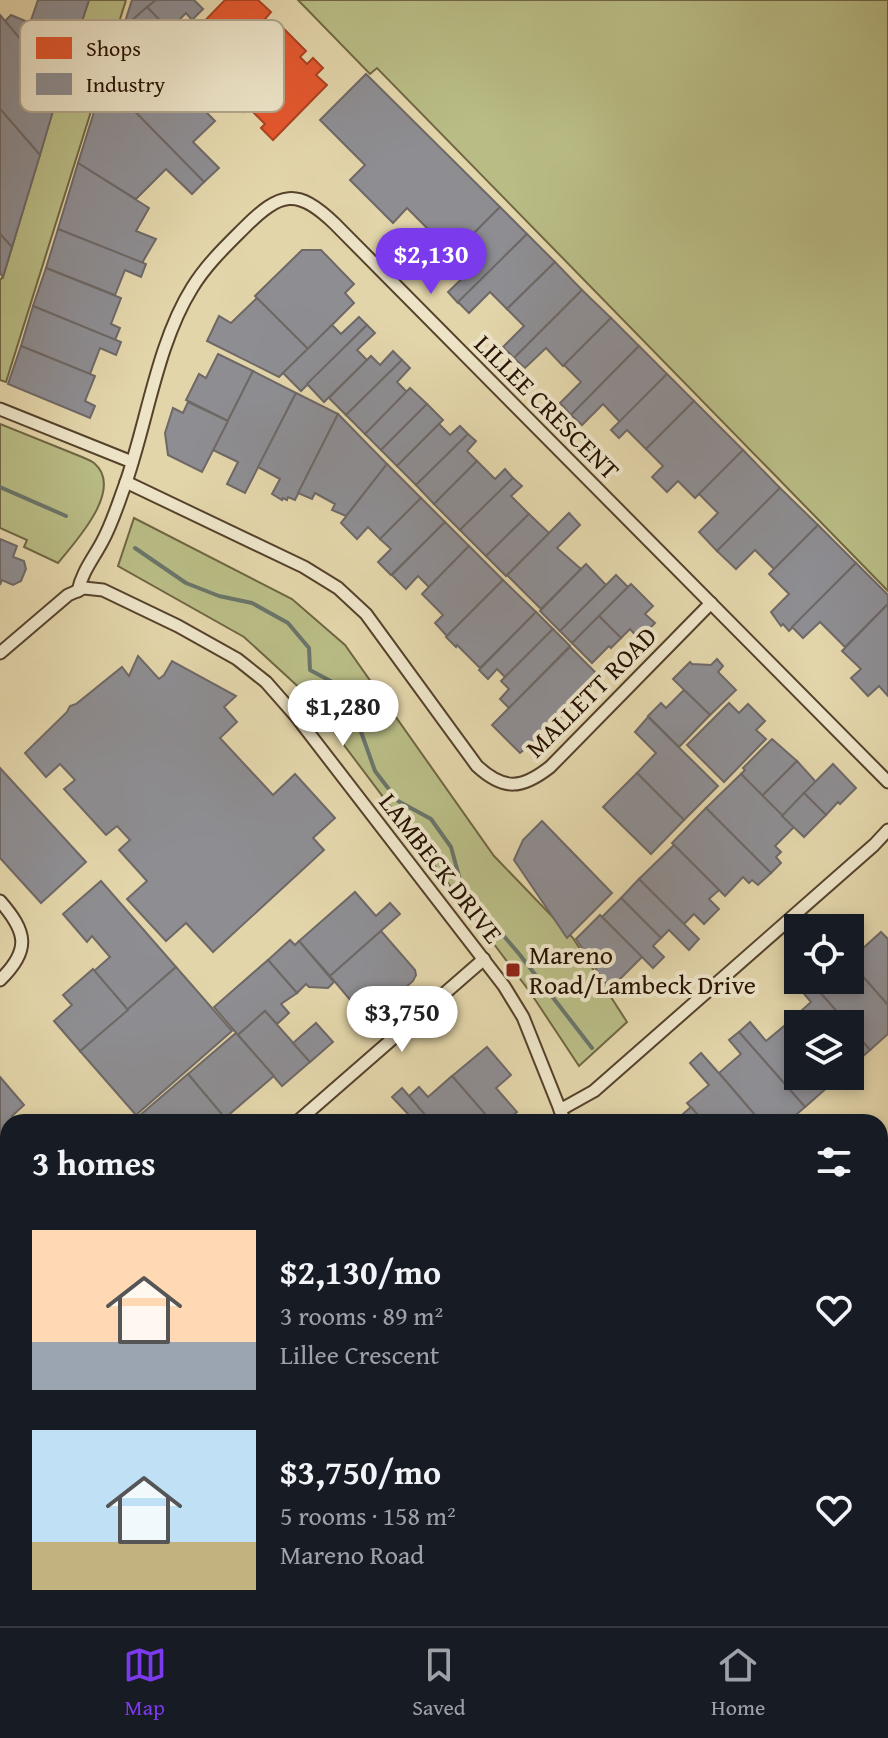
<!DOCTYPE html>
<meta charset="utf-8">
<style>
:root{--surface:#171b24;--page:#242831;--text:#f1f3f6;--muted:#9ea1a6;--line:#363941;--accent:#7c3aed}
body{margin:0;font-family:"Gentium Book Plus",serif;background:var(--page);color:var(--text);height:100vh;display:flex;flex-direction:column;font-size:30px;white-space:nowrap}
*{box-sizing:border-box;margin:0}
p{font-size:26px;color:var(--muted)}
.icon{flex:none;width:44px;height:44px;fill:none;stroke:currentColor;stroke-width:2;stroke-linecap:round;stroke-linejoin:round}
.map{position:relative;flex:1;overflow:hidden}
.panel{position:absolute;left:0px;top:1114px;width:888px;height:512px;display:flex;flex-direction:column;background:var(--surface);border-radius:24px 24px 0 0;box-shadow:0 4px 12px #0003}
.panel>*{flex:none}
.controls{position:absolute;left:784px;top:914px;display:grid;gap:16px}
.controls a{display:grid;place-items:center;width:80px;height:80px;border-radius:0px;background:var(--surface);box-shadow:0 4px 12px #0003;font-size:40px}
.price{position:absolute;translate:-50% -68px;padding:0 18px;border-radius:28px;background:#fff;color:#222;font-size:26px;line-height:52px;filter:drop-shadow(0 2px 4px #0008)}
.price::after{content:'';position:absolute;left:50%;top:48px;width:24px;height:18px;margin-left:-12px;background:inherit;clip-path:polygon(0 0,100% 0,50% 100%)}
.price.current{background:var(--accent);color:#fff}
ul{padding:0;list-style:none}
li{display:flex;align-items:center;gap:24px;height:200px;padding:0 32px}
li span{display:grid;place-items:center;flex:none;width:224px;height:160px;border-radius:0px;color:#555}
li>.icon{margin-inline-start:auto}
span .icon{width:96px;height:96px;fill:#fffc;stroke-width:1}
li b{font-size:34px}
h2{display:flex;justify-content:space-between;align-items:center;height:96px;padding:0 32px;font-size:34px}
.tab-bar{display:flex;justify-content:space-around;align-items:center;height:112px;border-top:2px solid var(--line);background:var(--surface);font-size:22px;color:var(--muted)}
.tab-bar a{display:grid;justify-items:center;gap:4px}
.tab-bar .current{color:var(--accent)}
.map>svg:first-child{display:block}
.green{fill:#b9bc85;stroke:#706643;stroke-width:2}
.shops{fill:#e4572e;stroke:#ab4220;stroke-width:2}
.industry{fill:#8d8d92;stroke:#6e6866;stroke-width:2}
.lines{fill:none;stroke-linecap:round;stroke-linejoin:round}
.stream{stroke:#6a7569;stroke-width:4}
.minor-casing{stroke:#56422b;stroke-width:15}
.minor{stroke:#ede4c8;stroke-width:11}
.poi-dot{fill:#8f2418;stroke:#ede4c8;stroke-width:3}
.labels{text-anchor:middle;stroke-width:8;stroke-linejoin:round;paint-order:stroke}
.street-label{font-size:26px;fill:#271101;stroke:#ede4c8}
.poi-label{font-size:26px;fill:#271101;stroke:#ede4c8;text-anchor:start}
.key{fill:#ede4c8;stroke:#b2a58c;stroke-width:2}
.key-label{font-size:22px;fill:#271101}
</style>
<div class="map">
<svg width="888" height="1626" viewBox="0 0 888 1626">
<rect width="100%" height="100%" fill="#e3d5aa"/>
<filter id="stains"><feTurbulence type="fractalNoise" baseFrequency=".0025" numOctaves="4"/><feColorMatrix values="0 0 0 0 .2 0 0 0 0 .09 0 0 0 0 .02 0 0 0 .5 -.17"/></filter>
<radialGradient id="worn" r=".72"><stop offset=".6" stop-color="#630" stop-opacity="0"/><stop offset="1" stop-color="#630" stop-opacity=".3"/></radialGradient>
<g class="green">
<path d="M89 0H126L6 382 0 380V280L3 277 60 87Z"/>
<path d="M298 0H888V591L377 68 370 74Z"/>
<path d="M0 424 82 457C86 459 90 460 94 463 125 489 75 542 58 563L24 547 27 540 0 528Z"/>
<path d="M134 518 292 599 345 645 494 856 573 938 627 1022 579 1066 530 992 304 692 244 637 118 566Z"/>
</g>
<path class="shops" d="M225 0H258L271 12 265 19 280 33 284 29 306 51 300 57 307 64 313 58 323 68 316 75 327 85 273 140 261 128 265 124 248 107 243 112 223 92 227 88 212 73 207 77 185 55 193 47 186 40Z"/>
<g class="industry">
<path d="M38 0H89L60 87 5 21 11 15 30 23Z"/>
<path d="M132 0H156L123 28Z"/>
<path d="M156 0H194L203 9 192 20 186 13 169 30 147 7Z"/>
<path d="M147 7 169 30 158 41 164 48 153 59 123 28Z"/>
<path d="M0 15 60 87 40 155 0 109Z"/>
<path d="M123 28 215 121 193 142 219 168 204 182 104 80 119 32Z"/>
<path d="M366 74 500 207 453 254 407 208 393 223 350 180 365 165 320 120Z"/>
<path d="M104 80 204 182 192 194 166 169 136 199 78 163Z"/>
<path d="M0 109 40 155 12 247 0 234Z"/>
<path d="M78 163 149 208 136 231 156 239 142 263 58 229Z"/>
<path d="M500 207 527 234 458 303 448 292 470 271 453 254Z"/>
<path d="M58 229 146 264 141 277 125 270 115 295 46 268Z"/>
<path d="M0 234 12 247 3 277 0 273Z"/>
<path d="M527 234 555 262 507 309 490 292 469 313 458 302Z"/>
<path d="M302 250H321L354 284 345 293 354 303 308 349 255 296Z"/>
<path d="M555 262 582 290 514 358 503 347 524 326 507 309Z"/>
<path d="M46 268 121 298 111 324 120 328 115 340 33 306Z"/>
<path d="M582 290 611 318 563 366 546 348 525 368 514 358Z"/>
<path d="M257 298 308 349 279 377 207 341 219 316 231 323Z"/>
<path d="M33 306 121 342 116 355 100 348 90 374 21 346Z"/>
<path d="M359 317 367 325 301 391 283 373 332 325 341 334Z"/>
<path d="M611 318 639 346 571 415 560 403 581 382 564 365Z"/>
<path d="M367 325 375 333 357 350 367 360 324 402 307 384Z"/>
<path d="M21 346 95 376 85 401 95 406 90 418 8 384Z"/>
<path d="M639 346 667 374 620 422 603 404 582 425 571 415Z"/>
<path d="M393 351 402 360 346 415 329 398 371 356 380 365Z"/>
<path d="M218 354 253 371 228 421 186 400 199 374 206 378Z"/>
<path d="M402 360 410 368 397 382 407 392 365 434 346 415Z"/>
<path d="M253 371 296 393 245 493 227 484 238 462 213 450Z"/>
<path d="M667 374 694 401 646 449 627 430 619 438 611 430Z"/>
<path d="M410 388 427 404 381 450 365 434Z"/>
<path d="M296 393 338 414 295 500 288 497 287 500 283 498 282 500 272 494 280 479 258 467Z"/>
<path d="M694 401 743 450 695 498 678 481 667 492 652 477 663 466 646 449Z"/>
<path d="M188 402 228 421 202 472 168 455 165 433 173 408 183 413Z"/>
<path d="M427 404 443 420 397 466 381 450Z"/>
<path d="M338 414 387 464 346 516 332 510 335 504 315 493 312 499 298 493Z"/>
<path d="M439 424 450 435 460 426 468 434 416 485 397 466Z"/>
<path d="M468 434 476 441 467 451 477 461 434 504 416 485Z"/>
<path d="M743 450 780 488 717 551 699 532 718 513 699 494Z"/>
<path d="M477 461 495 479 505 469 513 478 460 530 434 504Z"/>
<path d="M387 464 421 498 380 539 368 527 357 539 341 523Z"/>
<path d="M513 478 522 486 511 496 529 514 486 556 460 530Z"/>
<path d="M780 488 818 525 774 569 755 550 736 569 717 551Z"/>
<path d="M421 498 445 522 391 575 378 562 391 549 380 539Z"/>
<path d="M569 513 580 525 557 548 581 569 541 609 507 575Z"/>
<path d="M529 514 549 533 506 576 486 556Z"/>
<path d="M445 522 469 546 429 587 418 576 406 589 392 575Z"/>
<path d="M818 525 856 563 789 631 783 624 781 626 771 612 789 594 769 574Z"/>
<path d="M0 539 17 546 13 557 24 561 26 569 21 581 13 585 2 580 0 585Z"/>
<path d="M469 546 503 580 447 636 435 623 443 615 422 594Z"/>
<path d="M856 563 888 595V604L845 647 820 622 803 638 792 627Z"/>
<path d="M586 564 606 585 560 631 540 611Z"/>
<path d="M616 575 628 587 572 643 560 631Z"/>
<path d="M503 580 536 612 480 668 457 645 456 647 446 637Z"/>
<path d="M631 584 653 606 645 614 655 623 639 639 630 629 621 638 599 616Z"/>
<path d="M888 604V696L879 686 868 696 851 678 861 669 842 651Z"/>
<path d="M536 612 553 629 505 677 497 669 488 679 479 670Z"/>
<path d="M599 616 621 638 611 648 609 646 592 663 572 643Z"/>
<path d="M553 629 570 646 509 708 500 699 509 689 501 681Z"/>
<path d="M570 647 600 677 528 750 526 748 520 753 492 725Z"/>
<path d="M138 656 159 679 164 675 172 661 236 696 224 707 237 722 220 738 273 795 295 774 335 818 313 838 324 850 213 952 186 923 166 941 127 899 147 881 119 850 130 840 117 826 106 835 64 789 75 780 60 764 46 777 25 753 67 712 70 706 76 704 122 667 129 676Z"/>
<path d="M717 659 723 666 718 672 736 690 710 715 673 679 690 662 692 664 711 665Z"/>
<path d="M684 690 710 715 679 747 648 716 661 703 666 708Z"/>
<path d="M729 703 739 713 748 704 765 721 756 730 766 739 724 782 687 745Z"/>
<path d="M648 717 718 786 684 820 637 773 656 753 635 732Z"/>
<path d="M772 739 797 761 762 796 741 774 745 770 743 768Z"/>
<path d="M797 761 816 782 782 816 762 796Z"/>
<path d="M833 764 856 788 840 804 838 802 826 815 804 793Z"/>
<path d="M0 768 86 862 41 903 0 858Z"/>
<path d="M637 773 684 820 651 854 603 807Z"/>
<path d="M741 774 794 827 775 846 781 852 776 857 781 863 771 873 706 808Z"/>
<path d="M804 793 826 815 804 837 782 816Z"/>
<path d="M706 808 771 873 758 885 752 880 749 883 743 877 725 896 672 843Z"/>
<path d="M542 821 612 893 567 938 514 860 523 840Z"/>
<path d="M674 845 719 890 709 899 719 909 704 924 694 914 684 924 639 879Z"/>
<path d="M639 879 699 939 689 950 669 930 661 938 621 898Z"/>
<path d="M101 881 176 967 128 1010 94 971 110 957 92 936 87 942 63 914Z"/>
<path d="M355 892 376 916 390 903 400 914 330 976 299 941Z"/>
<path d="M621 898 661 938 653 946 664 957 653 968 602 917Z"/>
<path d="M600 915 642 957 617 982 614 979 606 984 576 939Z"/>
<path d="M381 931 415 970 416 975 413 981 368 1021 330 976Z"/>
<path d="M881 932 888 939V1005L850 962V943L853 940 862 949Z"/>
<path d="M290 940 295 945 299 941 334 982 328 988 309 987 306 984 297 993 268 960Z"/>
<path d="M268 960 297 993 281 1004 289 1013 277 1024 265 1011 238 1035 214 1007Z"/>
<path d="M850 962 888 1005V1034L870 1050 850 1027V1024H848L817 989 827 980H850Z"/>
<path d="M176 967 232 1031 136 1115 80 1051Z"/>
<path d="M93 969 128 1010 80 1051 54 1021 72 1005 63 995Z"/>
<path d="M798 980H809L848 1024H798V1032L789 1022 811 1002 795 983Z"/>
<path d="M265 1011 310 1062 282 1086 238 1035Z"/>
<path d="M750 1022 766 1041 789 1022 798 1032V1076H836L838 1078 805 1107 739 1032Z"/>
<path d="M316 1023 333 1042 310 1062 293 1043Z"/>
<path d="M850 1027 870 1050 850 1068Z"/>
<path d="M739 1032 805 1107 788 1122H761L719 1073 741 1054 729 1040Z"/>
<path d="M236 1033 274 1076 225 1118 188 1074Z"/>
<path d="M487 1047 511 1075 496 1088 517 1112 513 1115 519 1122H492L452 1076Z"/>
<path d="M701 1053 724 1079 761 1122H704L687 1103 709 1085 690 1063Z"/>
<path d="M188 1074 225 1118 221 1122H145L139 1116Z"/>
<path d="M452 1076 492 1122H431L409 1096 419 1087 428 1097Z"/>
<path d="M0 1077 24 1105 12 1116 17 1122H8V1231L0 1237Z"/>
<path d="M402 1088 409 1096 431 1122H399L408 1114 392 1097Z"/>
<path d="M691 1107 704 1122H674Z"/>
<path d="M8 1231V1255L0 1246V1237Z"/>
<path d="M880 1236 888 1245V1289L880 1296Z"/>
<path d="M0 1246 8 1255V1301L0 1308Z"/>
<path d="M0 1535 8 1544V1598L3 1593 0 1595Z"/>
<path d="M147 1618H162L169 1626H138Z"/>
<path d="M162 1618H214L205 1626H169Z"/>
<path d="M312 1618H338L345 1626H302Z"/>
<path d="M509 1618H672L679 1626H516Z"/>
<path d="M751 1618H809L800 1626H758Z"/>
<path d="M809 1618H851L858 1626H800Z"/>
</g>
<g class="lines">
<g class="stream">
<path d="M0 487 66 516"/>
<path d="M135 548 186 583 219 596 252 603 288 623 309 648 310 670 336 684 352 698 360 729 375 771 398 801 431 819 451 847 462 887 520 955 592 1048"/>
<path d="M614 1120V1122"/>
</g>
<defs>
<g id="minor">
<path d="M0 409 132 462"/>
<path d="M126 482 304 567 338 588 366 614 477 766C504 791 522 789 550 767L711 603"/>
<path d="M78 591C82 572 93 559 102 542 112 524 118 504 125 485 147 423 157 344 192 288 206 265 225 247 244 228 280 192 297 187 335 224L888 782"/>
<path d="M0 653 68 595 84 588 103 590 178 626 237 659 266 682 295 715 504 986 523 1017 565 1122"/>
<path d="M0 901C27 932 31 950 0 980"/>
<path d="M560 1110 594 1091 874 845 888 830"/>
<path d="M297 1122 484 959"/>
<path d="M0 1382 8 1375"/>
<path d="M0 1476 8 1485"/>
<path d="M880 1553 888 1563"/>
<path d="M51 1626 60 1618"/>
</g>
</defs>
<use href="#minor" class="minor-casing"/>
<use href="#minor" class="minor"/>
</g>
<rect class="poi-dot" x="505" y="962" width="16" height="16" rx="4"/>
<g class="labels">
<g class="street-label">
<text transform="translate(547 407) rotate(45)" y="9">LILLEE CRESCENT</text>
<text transform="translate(591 692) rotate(-45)" y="9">MALLETT ROAD</text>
<text transform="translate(441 868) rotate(52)" y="9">LAMBECK DRIVE</text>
</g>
<g class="poi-label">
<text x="529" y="964">Mareno<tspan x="529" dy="30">Road/Lambeck Drive</tspan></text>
</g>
</g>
<rect x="20" y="20" width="264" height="92" rx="12" class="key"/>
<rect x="36" y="37" width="36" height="22" fill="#e4572e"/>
<rect x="36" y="73" width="36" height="22" fill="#8d8d92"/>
<g class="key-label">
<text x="86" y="56">Shops</text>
<text x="86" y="92">Industry</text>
</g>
<rect width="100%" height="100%" filter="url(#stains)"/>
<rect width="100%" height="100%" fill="url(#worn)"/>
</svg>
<div class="controls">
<a><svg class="icon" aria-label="locate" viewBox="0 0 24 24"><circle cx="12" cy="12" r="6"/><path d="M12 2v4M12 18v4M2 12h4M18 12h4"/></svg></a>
<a><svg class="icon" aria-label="layers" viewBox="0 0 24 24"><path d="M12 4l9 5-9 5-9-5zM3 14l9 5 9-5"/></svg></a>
</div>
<b class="price current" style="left:431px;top:296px">$2,130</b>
<b class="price" style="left:343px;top:748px">$1,280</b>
<b class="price" style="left:402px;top:1054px">$3,750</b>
<section class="panel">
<h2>3 homes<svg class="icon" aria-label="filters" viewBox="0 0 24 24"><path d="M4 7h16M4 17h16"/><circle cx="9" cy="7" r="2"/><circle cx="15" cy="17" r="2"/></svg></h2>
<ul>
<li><span style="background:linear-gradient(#ffd9b3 70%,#9aa5b1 0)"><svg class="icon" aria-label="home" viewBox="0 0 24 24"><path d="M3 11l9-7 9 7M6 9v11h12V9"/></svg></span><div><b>$2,130/mo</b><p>3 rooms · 89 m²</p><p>Lillee Crescent</p></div><svg class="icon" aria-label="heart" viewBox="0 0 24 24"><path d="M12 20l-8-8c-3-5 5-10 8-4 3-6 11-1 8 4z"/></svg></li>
<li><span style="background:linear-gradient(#bfe0f5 70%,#c2b280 0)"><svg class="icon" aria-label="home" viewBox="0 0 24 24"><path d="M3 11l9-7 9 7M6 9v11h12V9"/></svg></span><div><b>$3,750/mo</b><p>5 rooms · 158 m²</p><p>Mareno Road</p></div><svg class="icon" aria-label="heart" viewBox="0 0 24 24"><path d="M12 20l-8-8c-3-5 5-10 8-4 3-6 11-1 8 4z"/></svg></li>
</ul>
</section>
</div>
<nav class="tab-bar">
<a class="current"><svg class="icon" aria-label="map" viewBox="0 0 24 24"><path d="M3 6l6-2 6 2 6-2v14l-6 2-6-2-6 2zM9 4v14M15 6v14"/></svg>Map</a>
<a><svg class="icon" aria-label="saved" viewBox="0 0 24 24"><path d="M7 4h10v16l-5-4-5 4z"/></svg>Saved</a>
<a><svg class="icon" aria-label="home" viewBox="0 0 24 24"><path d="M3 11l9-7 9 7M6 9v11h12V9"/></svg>Home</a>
</nav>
